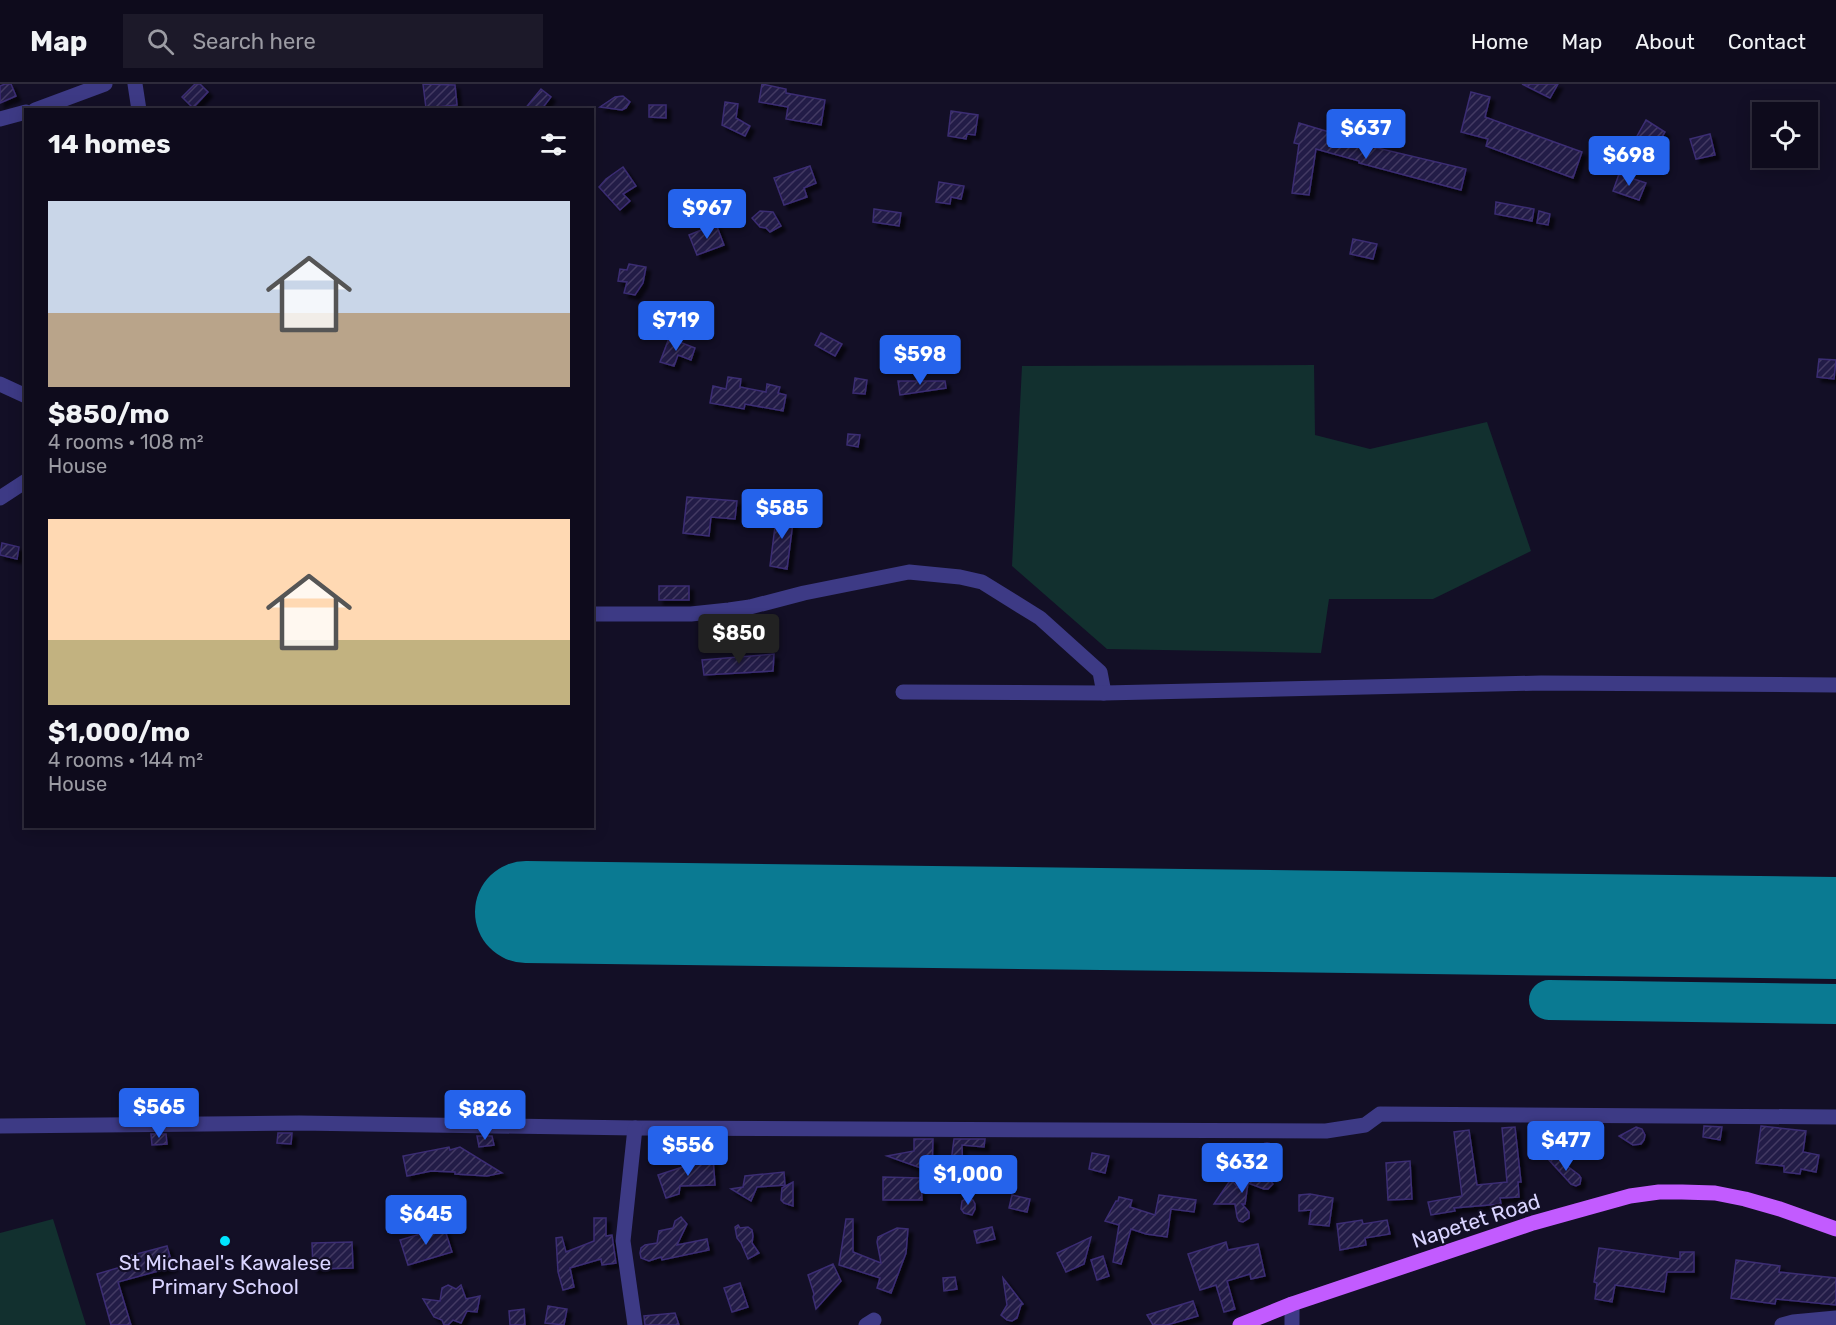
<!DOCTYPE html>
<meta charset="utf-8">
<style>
:root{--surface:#0e0b1c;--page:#1c1929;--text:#f1f3f6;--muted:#9b9ba3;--line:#2e2b3b;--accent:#2563eb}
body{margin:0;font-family:Rubik,sans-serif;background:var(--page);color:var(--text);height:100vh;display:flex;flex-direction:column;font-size:22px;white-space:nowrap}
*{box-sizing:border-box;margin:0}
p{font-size:20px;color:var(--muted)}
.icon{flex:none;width:33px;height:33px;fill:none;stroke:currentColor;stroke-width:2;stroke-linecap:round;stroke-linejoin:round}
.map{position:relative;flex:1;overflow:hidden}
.panel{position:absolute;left:24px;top:24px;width:570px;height:720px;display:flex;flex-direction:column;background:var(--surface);border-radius:0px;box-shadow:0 3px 15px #0003,0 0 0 2px var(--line)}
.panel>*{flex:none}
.buttons{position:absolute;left:1752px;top:18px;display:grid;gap:12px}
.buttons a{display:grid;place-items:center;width:66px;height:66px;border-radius:0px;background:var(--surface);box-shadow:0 3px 15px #0003,0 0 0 2px var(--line);font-size:30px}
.price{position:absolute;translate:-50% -51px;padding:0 14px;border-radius:6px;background:var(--accent);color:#fff;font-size:20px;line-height:39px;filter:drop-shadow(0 2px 3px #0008)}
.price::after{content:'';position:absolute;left:50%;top:36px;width:18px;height:14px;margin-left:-9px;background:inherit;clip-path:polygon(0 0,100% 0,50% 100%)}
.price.on{background:#222;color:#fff}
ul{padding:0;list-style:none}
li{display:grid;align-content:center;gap:12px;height:318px;padding:0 24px}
li span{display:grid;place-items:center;height:186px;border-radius:0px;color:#555}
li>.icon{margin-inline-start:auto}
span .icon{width:108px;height:108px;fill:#fffc;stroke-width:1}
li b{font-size:26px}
h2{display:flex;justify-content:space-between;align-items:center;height:72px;padding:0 24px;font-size:26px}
header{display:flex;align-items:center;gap:36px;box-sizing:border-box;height:84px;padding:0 30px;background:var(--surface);border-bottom:2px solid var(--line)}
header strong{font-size:28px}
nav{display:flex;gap:33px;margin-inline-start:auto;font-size:21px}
.search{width:420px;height:54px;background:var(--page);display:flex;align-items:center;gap:15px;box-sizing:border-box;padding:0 21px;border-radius:0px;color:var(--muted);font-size:22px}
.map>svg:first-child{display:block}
.pitch{fill:#12302f}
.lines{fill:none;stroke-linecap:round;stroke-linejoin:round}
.taxiway{stroke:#0a7a92;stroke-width:40}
.runway{stroke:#0a7a92;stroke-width:102}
.building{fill:url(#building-hatch);stroke:#3b2d73;stroke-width:1.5;filter:url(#shadow)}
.minor{stroke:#3d3a85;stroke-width:15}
.major{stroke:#c25bff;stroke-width:15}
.poi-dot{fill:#00e5ff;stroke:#130f26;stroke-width:2}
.labels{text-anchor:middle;stroke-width:4.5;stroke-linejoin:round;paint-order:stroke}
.street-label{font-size:21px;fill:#d9d4ff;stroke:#130f26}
.poi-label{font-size:21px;fill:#d9d4ff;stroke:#130f26}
</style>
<header>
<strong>Map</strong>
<div class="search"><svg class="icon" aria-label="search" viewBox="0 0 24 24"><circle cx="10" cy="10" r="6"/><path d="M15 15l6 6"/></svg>Search here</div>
<nav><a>Home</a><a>Map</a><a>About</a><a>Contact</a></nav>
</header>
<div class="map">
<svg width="1836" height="1241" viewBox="0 0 1836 1241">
<defs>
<pattern id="building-hatch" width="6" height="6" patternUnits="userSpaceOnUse" patternTransform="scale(1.5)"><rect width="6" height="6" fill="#241b47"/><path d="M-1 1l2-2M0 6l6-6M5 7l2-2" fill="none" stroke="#433b63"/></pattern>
<filter id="shadow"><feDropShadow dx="4.5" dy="4.5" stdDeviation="1.5" flood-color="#0009"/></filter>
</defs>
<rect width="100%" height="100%" fill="#130f26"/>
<g class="pitch">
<path d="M1314 281 1315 351 1370 365 1487 338 1531 467 1433 515H1329L1321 569 1107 565 1012 482 1022 282Z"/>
<path d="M53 1135 86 1241H0V1149Z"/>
</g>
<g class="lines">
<path class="taxiway" d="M1549 916 1836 920"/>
<path class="runway" d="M526 828 1836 844"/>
</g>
<g class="building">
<path d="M5 0H11L16 12 0 19V2Z"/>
<path d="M195 0H200L208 8 193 24 182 13Z"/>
<path d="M423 0 455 1 457 21 426 24Z"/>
<path d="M762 0 786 5V9L825 16 821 41 786 35 788 23 759 18Z"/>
<path d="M1522 0H1558L1550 14Z"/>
<path d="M541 5 551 13 541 26H524Z"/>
<path d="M1471 8 1490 13 1485 33 1582 68 1573 94 1486 62 1488 55 1461 48Z"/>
<path d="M623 12 630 18 626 24 622 26 600 23 615 13Z"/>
<path d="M725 18 738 20 736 34 750 42 745 52 722 41Z"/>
<path d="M649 21H666V34L649 33Z"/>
<path d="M951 27 978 31 975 51 967 50 966 55 948 52Z"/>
<path d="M1646 36 1665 48 1655 65 1636 54Z"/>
<path d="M1299 39 1353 55 1352 58 1466 85 1461 106 1359 79V77L1316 65 1309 111 1292 109 1299 60 1294 59Z"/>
<path d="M1710 50 1715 71 1696 75 1690 55Z"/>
<path d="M810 82 816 99 804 104 807 113 784 121 774 94Z"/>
<path d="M623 83 636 102 623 110 630 117 620 126 599 103 606 95Z"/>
<path d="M1619 90 1646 99 1639 116 1613 107Z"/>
<path d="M939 98 964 102 961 115 951 113 950 120 936 118Z"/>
<path d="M1496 118 1534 125 1532 137 1495 130Z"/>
<path d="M874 125 901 129 899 142 873 138Z"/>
<path d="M760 127 773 128 781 142 770 148 766 144 760 143 752 134Z"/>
<path d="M1539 127 1550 130 1548 141 1537 139Z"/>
<path d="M716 140 724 161 697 171 689 151Z"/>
<path d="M1353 155 1377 160 1373 175 1350 170Z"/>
<path d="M629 180 646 183 643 199 635 211 624 209 627 198 618 197 620 185 627 186Z"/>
<path d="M821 249 842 260 835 272 815 261Z"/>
<path d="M669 254 695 264 691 276 678 271 674 282 660 278Z"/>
<path d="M1819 275 1836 276 1834 295 1817 293Z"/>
<path d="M728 293 741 295 740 303 766 308 767 300 780 303 778 309 786 311 783 327 745 320 744 325 710 319 713 302 726 305Z"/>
<path d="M855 294 867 296 865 310 853 309Z"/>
<path d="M898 297H945L946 304 900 311Z"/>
<path d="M848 350 860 351 858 363 847 361Z"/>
<path d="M687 413 737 417 735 435 711 433 709 452 683 449Z"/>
<path d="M777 427 794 430 787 485 770 482Z"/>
<path d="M2 459 19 463 17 475 0 471Z"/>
<rect x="659" y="502" width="30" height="14"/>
<path d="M774 570 773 587 704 591 702 576Z"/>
<path d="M1704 1042 1722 1043 1720 1056 1703 1053Z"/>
<path d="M1761 1042 1806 1047 1803 1068 1819 1071 1816 1088 1801 1085 1800 1090 1784 1088V1082L1756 1079Z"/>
<path d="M1515 1043 1521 1098H1518L1519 1113 1500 1114 1501 1120 1454 1124 1455 1127 1431 1131 1428 1118 1462 1112 1454 1048 1469 1046 1477 1101 1507 1098 1502 1044Z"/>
<path d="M1636 1043 1642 1045 1645 1051 1644 1056 1641 1060 1633 1061 1619 1052Z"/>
<path d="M278 1049H292L291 1060 277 1059Z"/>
<path d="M151 1050H166L167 1060 152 1061Z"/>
<path d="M477 1052H492L494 1061 479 1063Z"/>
<path d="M914 1055H933L932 1088 887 1072 914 1067Z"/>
<path d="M954 1055H985L984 1063 962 1061 963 1093H949Z"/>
<circle cx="1267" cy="1066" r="7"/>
<path d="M449 1063 450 1066 460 1063 502 1089 487 1092 455 1090V1088L431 1087 407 1092 403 1072Z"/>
<path d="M1092 1069 1109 1072 1105 1089 1089 1085Z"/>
<path d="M1554 1072 1579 1091 1581 1094 1580 1100 1576 1102 1571 1100 1549 1076Z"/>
<path d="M713 1073 715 1101 680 1102 679 1110 666 1114 658 1091Z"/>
<path d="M1410 1077 1412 1115 1388 1116 1386 1079Z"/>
<path d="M784 1088 785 1101 757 1103 751 1117 731 1105 743 1103 745 1092Z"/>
<path d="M1237 1090 1268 1094 1273 1100 1268 1105H1264L1248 1099 1245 1120H1242L1249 1128V1134L1243 1138 1239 1137 1237 1133 1235 1120H1214L1231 1095 1238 1104 1245 1098 1236 1094Z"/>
<path d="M883 1093 921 1094 922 1116H883Z"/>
<path d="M793 1098V1122L784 1119 781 1116 782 1104Z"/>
<path d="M1310 1110 1333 1114 1329 1142 1309 1140 1311 1126 1299 1127V1111Z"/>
<path d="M1012 1111 1030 1115 1027 1128 1009 1124Z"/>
<path d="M1159 1111 1196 1116 1194 1128 1171 1125 1167 1153 1146 1150 1131 1145 1121 1180 1113 1178 1119 1141 1105 1137 1116 1117H1118L1119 1113 1132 1116 1130 1123 1155 1131Z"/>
<path d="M967 1114 973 1116 975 1120V1125L972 1131 964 1129 961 1125 962 1117Z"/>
<path d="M681 1133 687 1140 677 1161 707 1155 709 1166 662 1176 661 1173 649 1177 641 1174 640 1169 641 1164 645 1161 657 1159 659 1147 673 1144 675 1137Z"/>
<path d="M594 1134H606V1152L612 1151 616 1179 602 1181 601 1175 570 1184 574 1203 563 1206 558 1188 556 1154 562 1153 566 1168 594 1157Z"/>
<path d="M846 1135H853V1168L881 1179 877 1158 878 1153 897 1144 908 1145 906 1169 891 1209 877 1204 880 1194 839 1181Z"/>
<path d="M1362 1136 1363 1140 1387 1136 1390 1150 1365 1154 1366 1161 1340 1166 1337 1140Z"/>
<path d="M738 1141 740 1144 748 1143 752 1146 753 1152 752 1159 759 1169 748 1175 741 1159 737 1154 735 1143Z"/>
<path d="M444 1143 452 1168 408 1181 400 1156Z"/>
<path d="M992 1143 995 1155 977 1159 974 1147Z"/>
<path d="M1091 1153 1084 1180 1066 1188 1057 1169Z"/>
<path d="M352 1158 353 1184 313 1185 312 1159Z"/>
<path d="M1226 1158 1228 1166 1258 1160 1265 1192 1251 1195 1250 1190 1227 1197 1235 1225 1224 1228 1216 1201 1200 1206 1188 1170Z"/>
<path d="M167 1162 173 1183 118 1198 131 1241H111L97 1190 131 1180 129 1172Z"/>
<path d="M1599 1164 1680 1175V1168H1694V1188H1667L1664 1208 1615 1201 1612 1218 1595 1215 1597 1199 1594 1198Z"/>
<path d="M1103 1172 1109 1192 1097 1196 1091 1176Z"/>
<path d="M1736 1176 1780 1182 1779 1188 1836 1194V1221L1776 1215 1775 1220 1731 1214Z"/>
<path d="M833 1180 841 1197 816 1225 813 1213 814 1210 808 1191Z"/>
<path d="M955 1193 957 1205 944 1207 943 1194Z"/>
<path d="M1003 1194 1023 1220 1021 1221 1017 1234 1012 1237 1007 1236 1001 1231 1007 1221Z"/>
<path d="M740 1199 748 1223 732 1228 724 1204Z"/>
<path d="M448 1201 456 1205 461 1201 466 1215 480 1212 477 1228 467 1227 461 1239 453 1236 448 1241H444L442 1236 434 1233 423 1215 440 1217 442 1204Z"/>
<path d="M1193 1217 1198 1232 1167 1241H1153L1147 1231Z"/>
<path d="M548 1222 567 1225 564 1241 545 1239Z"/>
<path d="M524 1225 525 1241H510L509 1227Z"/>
<path d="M675 1229 679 1241H645L644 1232Z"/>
</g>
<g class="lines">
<g class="minor">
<path d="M135 0 139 26"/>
<path d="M35 26 105 0"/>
<path d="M0 35 26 28"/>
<path d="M0 300 26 312"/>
<path d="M0 414 26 397"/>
<path d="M592 530H691L729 526 750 523 804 509 909 488 960 493 982 498 1040 534 1100 588 1104 609"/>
<path d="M903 608 1104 609 1541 599 1836 601"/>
<path d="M0 1042 299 1039 635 1044 1326 1047 1365 1041 1380 1030 1836 1033"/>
<path d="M635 1044 623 1157 635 1241"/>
<path d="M1292 1220V1241"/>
<path d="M866 1241 874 1236"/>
<path d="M1782 1241 1793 1238 1836 1234"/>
</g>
<path class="major" d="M1240 1241 1292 1220 1533 1139 1630 1112 1659 1108H1682L1715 1109 1745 1115 1780 1125 1836 1145"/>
</g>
<circle class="poi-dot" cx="225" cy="1157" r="6"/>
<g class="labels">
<g class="street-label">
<text transform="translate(1476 1137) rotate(-18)" y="7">Napetet Road</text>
</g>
<g class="poi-label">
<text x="225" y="1186">St Michael's Kawalese<tspan x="225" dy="24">Primary School</tspan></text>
</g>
</g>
</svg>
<div class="buttons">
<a><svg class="icon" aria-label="locate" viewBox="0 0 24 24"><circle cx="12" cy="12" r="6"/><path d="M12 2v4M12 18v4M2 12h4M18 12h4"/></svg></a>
</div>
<b class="price" style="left:1366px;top:76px">$637</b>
<b class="price" style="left:1629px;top:103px">$698</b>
<b class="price" style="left:707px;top:156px">$967</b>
<b class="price" style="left:676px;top:268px">$719</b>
<b class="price" style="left:920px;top:302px">$598</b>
<b class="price" style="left:782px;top:456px">$585</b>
<b class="price on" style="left:739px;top:581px">$850</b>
<b class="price" style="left:159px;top:1055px">$565</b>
<b class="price" style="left:485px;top:1057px">$826</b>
<b class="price" style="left:1566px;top:1088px">$477</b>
<b class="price" style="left:688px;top:1093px">$556</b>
<b class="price" style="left:1242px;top:1110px">$632</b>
<b class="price" style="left:968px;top:1122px">$1,000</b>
<b class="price" style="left:426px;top:1162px">$645</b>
<section class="panel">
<h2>14 homes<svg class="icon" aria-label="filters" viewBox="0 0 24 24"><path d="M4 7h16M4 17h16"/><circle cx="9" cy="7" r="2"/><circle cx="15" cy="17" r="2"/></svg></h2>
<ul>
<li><span style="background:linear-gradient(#c9d6e8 60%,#b9a48a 0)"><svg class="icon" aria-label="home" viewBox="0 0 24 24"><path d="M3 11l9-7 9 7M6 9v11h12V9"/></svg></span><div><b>$850/mo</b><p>4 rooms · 108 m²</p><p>House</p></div></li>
<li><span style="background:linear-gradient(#ffd9b3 65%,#c2b280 0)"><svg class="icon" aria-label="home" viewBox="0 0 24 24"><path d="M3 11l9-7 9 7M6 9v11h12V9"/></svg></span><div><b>$1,000/mo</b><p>4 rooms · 144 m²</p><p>House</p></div></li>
</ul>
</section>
</div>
